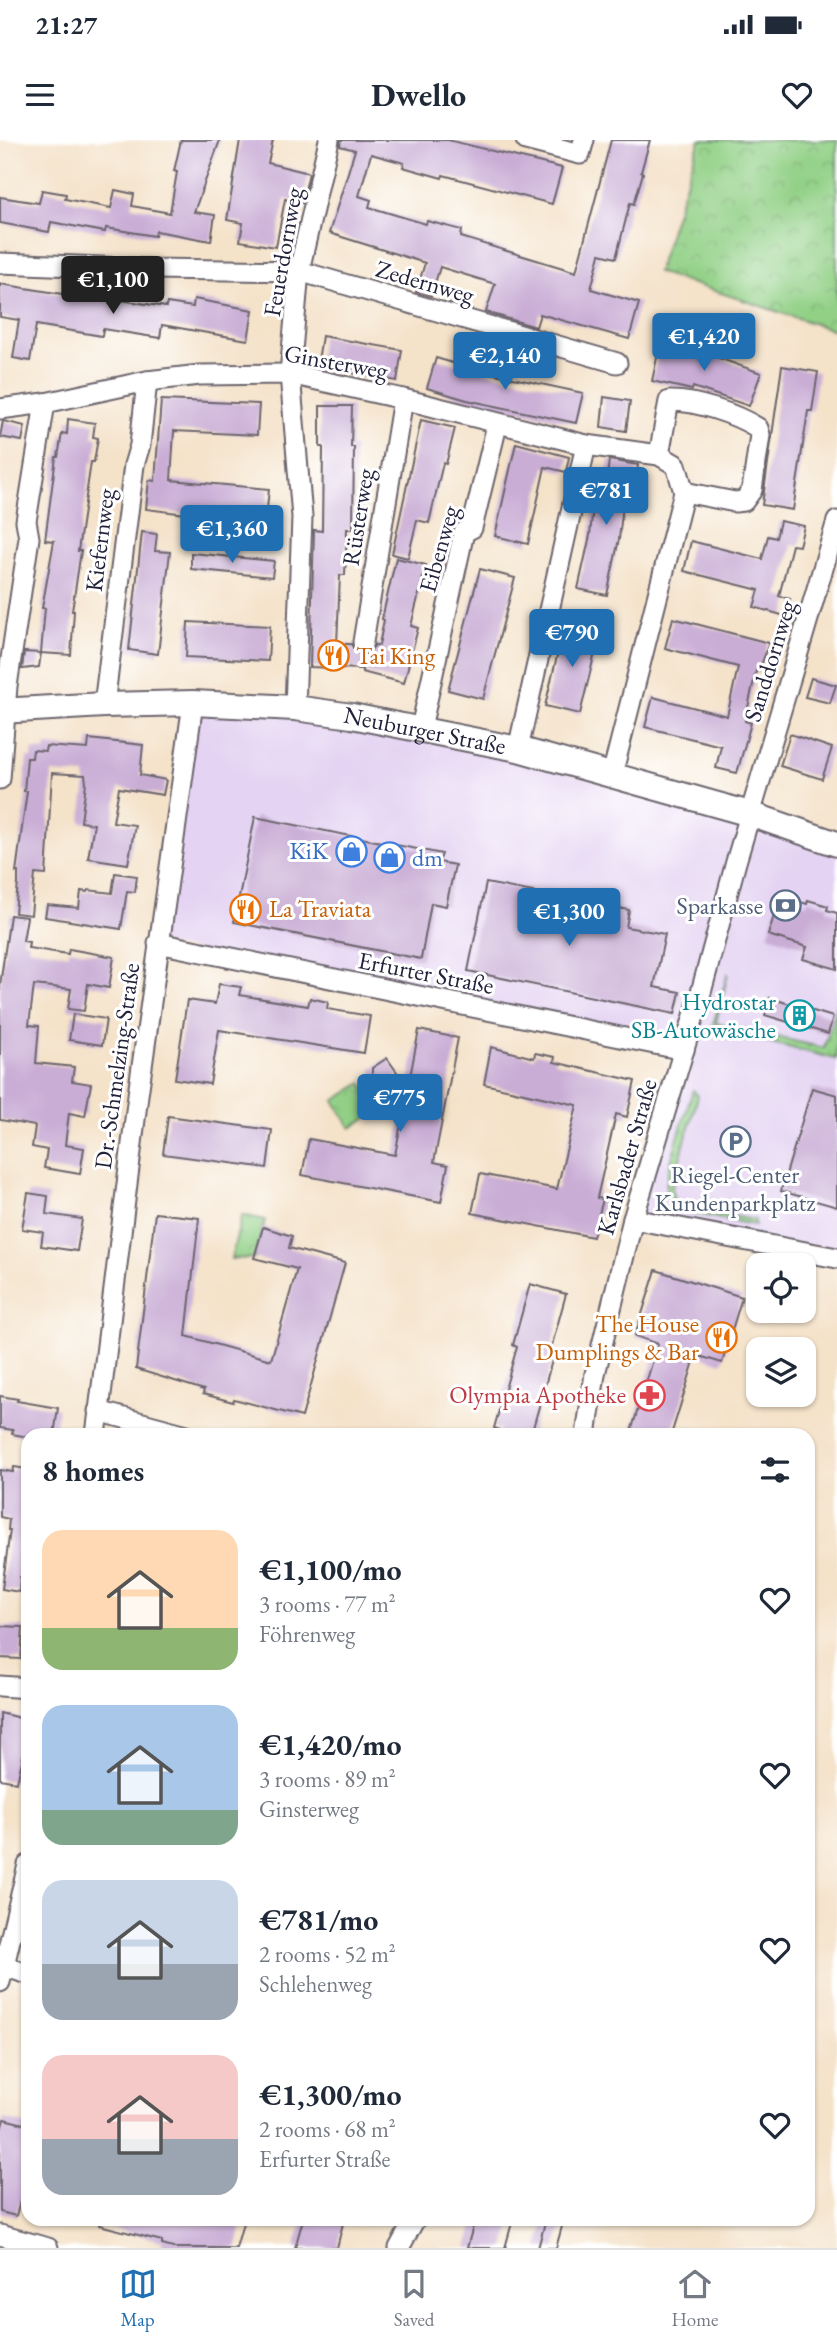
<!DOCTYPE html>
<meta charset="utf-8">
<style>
:root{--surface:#fff;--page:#f2f2f3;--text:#1f2937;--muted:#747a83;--line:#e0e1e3;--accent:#1f6fb2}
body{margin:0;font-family:"EB Garamond",serif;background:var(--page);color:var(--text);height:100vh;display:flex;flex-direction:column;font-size:26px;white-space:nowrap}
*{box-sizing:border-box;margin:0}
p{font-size:23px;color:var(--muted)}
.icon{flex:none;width:38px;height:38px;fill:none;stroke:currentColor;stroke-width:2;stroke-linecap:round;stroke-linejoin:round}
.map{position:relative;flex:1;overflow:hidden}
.side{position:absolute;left:21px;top:1288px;width:794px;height:798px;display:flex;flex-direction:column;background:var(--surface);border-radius:21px;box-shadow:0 2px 5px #0004}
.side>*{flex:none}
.tools{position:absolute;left:746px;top:1113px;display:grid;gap:14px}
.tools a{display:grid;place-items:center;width:70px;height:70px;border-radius:14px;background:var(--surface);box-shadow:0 2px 5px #0004;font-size:35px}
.price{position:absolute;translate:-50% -60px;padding:0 16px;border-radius:7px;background:var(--accent);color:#fff;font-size:23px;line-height:46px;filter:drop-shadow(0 2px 4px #0008)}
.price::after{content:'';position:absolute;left:50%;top:42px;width:21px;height:16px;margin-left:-10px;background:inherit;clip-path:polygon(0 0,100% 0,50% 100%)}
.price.on{background:#222;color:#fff}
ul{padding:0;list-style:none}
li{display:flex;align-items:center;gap:21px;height:175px;padding:0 21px}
li span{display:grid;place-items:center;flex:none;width:196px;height:140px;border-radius:21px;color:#555}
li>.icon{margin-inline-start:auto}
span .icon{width:84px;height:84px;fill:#fffc;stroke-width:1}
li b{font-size:30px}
h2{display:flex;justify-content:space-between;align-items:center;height:84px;padding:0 21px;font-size:30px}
.status{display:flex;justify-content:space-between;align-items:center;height:49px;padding:0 35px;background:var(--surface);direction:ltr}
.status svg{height:19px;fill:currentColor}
header{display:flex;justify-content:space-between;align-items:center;height:91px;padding:0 21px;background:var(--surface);font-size:32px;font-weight:700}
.dock{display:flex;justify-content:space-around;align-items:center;height:98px;border-top:2px solid var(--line);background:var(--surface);font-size:19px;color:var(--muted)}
.dock a{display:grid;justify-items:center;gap:4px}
.dock .on{color:var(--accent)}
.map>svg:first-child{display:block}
.built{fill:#e4d3f2}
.grass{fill:url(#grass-dots);stroke:#5a7960;stroke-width:2}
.park{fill:url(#park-crowns);stroke:#5a7960;stroke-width:2}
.building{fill:#c9add5}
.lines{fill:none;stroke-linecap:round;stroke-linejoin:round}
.minor-casing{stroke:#6c656d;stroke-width:23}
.tertiary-casing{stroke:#6c656d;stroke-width:28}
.minor{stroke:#fff;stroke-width:19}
.tertiary{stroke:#fff;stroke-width:24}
.labels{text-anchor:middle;stroke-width:6;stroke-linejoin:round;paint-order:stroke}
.street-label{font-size:24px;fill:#22223b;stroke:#fff}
.food-label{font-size:24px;fill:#c56008;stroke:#fff;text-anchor:start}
.shop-label{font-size:24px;fill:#366cbe;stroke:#fff;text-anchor:end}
.service-label{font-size:24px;fill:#4e5e75;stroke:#fff;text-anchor:end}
.culture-label{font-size:24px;fill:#0d838f;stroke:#fff;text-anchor:end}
.health-label{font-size:24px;fill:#be3a42;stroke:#fff;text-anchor:end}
</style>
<div class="status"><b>21:27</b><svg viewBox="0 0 49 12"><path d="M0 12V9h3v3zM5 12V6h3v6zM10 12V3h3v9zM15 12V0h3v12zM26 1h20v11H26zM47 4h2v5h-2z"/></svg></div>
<header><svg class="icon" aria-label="menu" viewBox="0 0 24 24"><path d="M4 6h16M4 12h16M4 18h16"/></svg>Dwello<svg class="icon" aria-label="heart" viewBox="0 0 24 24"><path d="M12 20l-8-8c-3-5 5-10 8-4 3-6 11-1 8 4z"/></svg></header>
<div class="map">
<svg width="837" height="2108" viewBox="0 0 837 2108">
<defs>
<pattern id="grass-dots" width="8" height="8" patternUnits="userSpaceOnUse" patternTransform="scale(1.75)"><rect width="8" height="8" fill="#92d086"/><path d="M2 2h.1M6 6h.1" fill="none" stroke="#7eb275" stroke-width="1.8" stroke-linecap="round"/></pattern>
<pattern id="park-crowns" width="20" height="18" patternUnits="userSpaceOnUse" patternTransform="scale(1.75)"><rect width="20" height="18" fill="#92d086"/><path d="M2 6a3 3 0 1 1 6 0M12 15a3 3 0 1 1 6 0" fill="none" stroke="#7eb275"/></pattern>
</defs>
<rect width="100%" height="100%" fill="#fff"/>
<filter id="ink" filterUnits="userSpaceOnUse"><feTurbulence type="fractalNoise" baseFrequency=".0143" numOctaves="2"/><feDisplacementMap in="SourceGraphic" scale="14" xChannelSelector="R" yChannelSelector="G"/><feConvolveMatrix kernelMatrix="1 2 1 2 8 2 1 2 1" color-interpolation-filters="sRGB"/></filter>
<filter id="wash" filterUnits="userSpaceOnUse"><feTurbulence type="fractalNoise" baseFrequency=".00686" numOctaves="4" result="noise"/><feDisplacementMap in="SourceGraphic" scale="28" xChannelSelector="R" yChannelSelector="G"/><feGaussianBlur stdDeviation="1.57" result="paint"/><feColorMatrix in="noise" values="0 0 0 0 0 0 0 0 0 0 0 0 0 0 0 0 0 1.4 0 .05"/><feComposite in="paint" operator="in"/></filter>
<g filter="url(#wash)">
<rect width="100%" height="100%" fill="#f4e2c9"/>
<path class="built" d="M193 563 352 576 837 704V1118L633 1079 684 911 158 803Z"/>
<g class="grass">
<path d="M728 833 716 883 824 908 837 863 836 919 712 888Z"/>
<path d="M693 950 698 956 672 1047 674 1062 682 1067 755 1080V1085L684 1072C675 1068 668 1063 666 1053 664 1035 687 971 693 950Z"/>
</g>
<g class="park">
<path d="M700 0H837V191L657 132Z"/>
<path d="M362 943 379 970 351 988 334 961Z"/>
<path d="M242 1075 265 1080 254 1118 231 1119Z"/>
</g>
<g id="blocks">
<g class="building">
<path d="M181 0H220L194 72 215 75 211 101 156 91 155 96 106 88 105 92 51 82 49 92 0 83V57L39 63 42 50 66 54 65 59 111 68 115 50 134 54 132 66 170 73 177 32 174 31Z"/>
<path d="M240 0H273L268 23 309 33 302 63 285 59 276 107 240 101 243 83 227 80Z"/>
<path d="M341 0H448L562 28 552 64 443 35 442 38 403 27 404 23 371 14 359 56 371 60 369 67 426 84 427 81 462 90 461 97 576 132 611 0H650L641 32 643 33 634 64 630 63 616 118 600 114 591 149 639 163 629 199 540 174 536 187 486 172 495 144 440 127 431 156 416 152 425 123 329 93 355 10 340 6Z"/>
<path d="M0 144 69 155V152L166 167 167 163 193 167 194 159 253 170 248 200 162 185 160 198 103 189 102 196 36 185 30 221 13 218 19 180 0 177Z"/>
<path d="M322 196 402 210 397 241 317 227Z"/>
<path d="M661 199 688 205 687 207 761 233 749 266 693 247 692 250 652 241Z"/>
<path d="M436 218 476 230 583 253 576 283 467 260 427 248Z"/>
<path d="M782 226 818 232 812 271H808L793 370 762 365Z"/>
<path d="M604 257 630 261 626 291 601 287Z"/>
<path d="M161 260 259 264 257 295 174 291 171 340 269 349 266 378 186 370V374L146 369 149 340 155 341Z"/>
<path d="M320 266H352L351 307H354L353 389H347L345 435H340L337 504H351L355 511 362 514 368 513 375 505H379L384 480 382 479 396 418 426 425 411 486 418 488 404 543 362 532V529L310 527 314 390 322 391 323 307H320Z"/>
<path d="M68 279 95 283 93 297 98 298 94 322H91L78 411H81L72 471H74L71 515 41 513 45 468H42L54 401 45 400 56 317H58L62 293 67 294Z"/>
<path d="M421 280 455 288 446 324 443 323 429 383 417 380 408 418 392 414Z"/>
<path d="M3 281 25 286 22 301 0 297Z"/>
<path d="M516 303 569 317 566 332 545 327 528 404 495 396Z"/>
<path d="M609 320 638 325 636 340 626 339 619 399 607 455 578 449 590 395 596 336 607 337Z"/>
<path d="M780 381 804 386 799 406 792 405 779 456 790 459 785 476 754 467 759 450 684 431 691 401 762 419 768 396 776 398Z"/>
<path d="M142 392 157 394 155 411 170 412 158 514 129 510Z"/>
<path d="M191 413 274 421 272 437 191 429Z"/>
<path d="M480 429 515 438 483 559 448 550Z"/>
<path d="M673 478 769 503 759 531H756L745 581 751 583 737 633 716 628 721 606 645 587 653 557 727 576 738 527 665 508Z"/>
<path d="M188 482 270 486 268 521 186 517Z"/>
<path d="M565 483 600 492 580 574 545 566Z"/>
<path d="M24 512 41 513 39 527 22 529Z"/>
<path d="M811 538 836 545 830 563 805 557Z"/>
<path d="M790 594 832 608 822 639 780 626Z"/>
<path d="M89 599 143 605 140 635 166 640 163 655 119 648 113 682 135 685 128 724 88 718 94 684 81 682 86 643 85 635 52 633 46 735 35 734 31 775 15 773 18 743V732H16L27 651H24L27 618H32L33 610 45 611 46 606 88 609Z"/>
<path d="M255 677 442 714 439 722 455 725 446 766 431 763 421 819 234 782Z"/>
<path d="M115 733 137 736 135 752 127 751 121 789 45 777 47 765 79 768 81 751 87 752 88 750 112 753Z"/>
<path d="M486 743 629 770 626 787 665 794 654 847 680 852 675 874 468 831Z"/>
<path d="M780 756 807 764 808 760 828 766 827 770 837 773V829L803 819 807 807 768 795Z"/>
<path d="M10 775 27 777 23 801 29 802 28 808 68 814 69 809 114 817 109 848 88 844 84 871 68 869 71 849 34 845 29 885 39 886 36 923 74 927 72 941 91 944 85 976 69 973 65 1005 84 1008 80 1034 44 1028 47 1010 32 1007 35 986 0 980V845Z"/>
<path d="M219 844 241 847 239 855 308 866 310 858 328 862 327 869 370 876 364 913 219 890 210 944 175 939 187 860 215 864Z"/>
<path d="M770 858 833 877 828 894 765 875Z"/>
<path d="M73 874 106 879 102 905 69 900Z"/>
<path d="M419 890 458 898 434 1022 448 1025 441 1062 302 1035 309 999 395 1015Z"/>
<path d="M491 907 534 918 535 913 555 917 554 922 635 941 627 977 616 974 597 1058 603 1059 593 1097 472 1073 480 1034 557 1049 577 965 484 944Z"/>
<path d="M387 918 399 935 381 947 372 934V928Z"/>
<path d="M812 948 837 955V1067L781 1051Z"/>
<path d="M168 976 272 990 267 1028 163 1014Z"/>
<path d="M28 1053 48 1056 46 1074 82 1079 77 1111 41 1106 43 1092 22 1089Z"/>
<path d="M155 1073 199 1078 186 1196 271 1220 297 1129 254 1118 263 1087 292 1096 289 1108 345 1123 302 1277 234 1259 233 1262 203 1254 204 1250 136 1229Z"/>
<path d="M656 1130 742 1157 722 1223 696 1215 671 1295H630L658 1204 635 1196Z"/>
<path d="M530 1144 566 1154 549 1216 553 1217 531 1295H499L500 1290 494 1288 517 1207 513 1205Z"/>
<path d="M0 1256 18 1259 17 1261 58 1268 54 1295 28 1297 12 1294 13 1290 0 1288Z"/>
<path d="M14 1327 28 1329V1438L20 1437 19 1452 2 1449 10 1390H8L9 1379 0 1377V1330L13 1332Z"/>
<path d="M0 1486 23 1487 21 1519 0 1518Z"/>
<path d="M0 1573 28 1580V1596L17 1642 0 1639Z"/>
<path d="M4 1979 28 1985V2049L24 2062 20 2061 16 2076 0 2072V1993Z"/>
<path d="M100 2079H227L243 2083 236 2108H173L162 2105V2101L99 2085Z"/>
<path d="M303 2079H344L337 2108H295Z"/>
<path d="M475 2079H513L505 2108H467Z"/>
<path d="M546 2079H564L556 2108H538Z"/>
</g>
</g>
</g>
<g filter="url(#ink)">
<use href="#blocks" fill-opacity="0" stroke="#6c656d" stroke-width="2"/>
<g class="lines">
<defs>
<g id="minor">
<path d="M526 0 580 14 584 0"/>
<path d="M0 123 151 129 299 131 617 223"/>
<path d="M0 269 45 263 147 241 200 235 290 234 403 259 586 305 659 315 676 325 684 352 612 635"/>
<path d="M659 315 669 261C694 260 736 274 758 288L760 295 752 350 744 361 735 362 684 352"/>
<path d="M363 502 403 259"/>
<path d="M104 565 134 325 140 305 147 241"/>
<path d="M295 568 302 377 290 234 299 131 329 0"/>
<path d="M421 588 464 392 472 388 497 285"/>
<path d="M518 609 586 305"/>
<path d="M0 639 7 546 29 398 26 381 45 263"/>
<path d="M158 803 684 910"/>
<path d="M633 1079 837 1118"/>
<path d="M98 1271 187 1295"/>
<path d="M96 1295 138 955 193 563"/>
<path d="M586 1295 595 1234 633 1079 700 856 736 722 837 381"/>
<path d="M0 1546 28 1548"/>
<path d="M0 1825 28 1834"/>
<path d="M0 1842 28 1725"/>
<path d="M0 2095 48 2108"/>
<path d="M399 2108 415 2079"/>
</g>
<g id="tertiary">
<path id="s1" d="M0 571 104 565 193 563 295 568 352 576 518 609 750 674 837 704"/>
</g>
</defs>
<use href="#minor" class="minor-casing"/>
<use href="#tertiary" class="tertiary-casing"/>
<use href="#minor" class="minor"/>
<use href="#tertiary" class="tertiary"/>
</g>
</g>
<defs>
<symbol id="restaurant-ring" viewBox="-11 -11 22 22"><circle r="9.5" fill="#fff" stroke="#e8710a" stroke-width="1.5"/><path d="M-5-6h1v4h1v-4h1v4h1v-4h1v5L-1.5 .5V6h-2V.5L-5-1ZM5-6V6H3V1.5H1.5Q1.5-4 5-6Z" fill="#e8710a"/></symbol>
<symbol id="shop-ring" viewBox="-11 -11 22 22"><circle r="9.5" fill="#fff" stroke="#3f7fe0" stroke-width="1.5"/><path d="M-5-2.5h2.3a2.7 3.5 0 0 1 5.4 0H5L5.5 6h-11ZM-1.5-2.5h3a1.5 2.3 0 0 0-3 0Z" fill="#3f7fe0"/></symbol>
<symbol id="bank-ring" viewBox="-11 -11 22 22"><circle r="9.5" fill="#fff" stroke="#5c6f8a" stroke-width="1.5"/><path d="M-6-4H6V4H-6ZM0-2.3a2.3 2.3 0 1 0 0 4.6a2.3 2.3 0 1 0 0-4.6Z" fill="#5c6f8a"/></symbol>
<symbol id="building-ring" viewBox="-11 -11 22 22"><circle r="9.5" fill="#fff" stroke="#0f9aa8" stroke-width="1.5"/><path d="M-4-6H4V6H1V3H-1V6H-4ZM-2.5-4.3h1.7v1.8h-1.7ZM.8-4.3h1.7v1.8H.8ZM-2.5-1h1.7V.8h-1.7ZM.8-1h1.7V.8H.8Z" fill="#0f9aa8"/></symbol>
<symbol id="parking-ring" viewBox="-11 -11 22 22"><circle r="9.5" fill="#fff" stroke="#5c6f8a" stroke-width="1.5"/><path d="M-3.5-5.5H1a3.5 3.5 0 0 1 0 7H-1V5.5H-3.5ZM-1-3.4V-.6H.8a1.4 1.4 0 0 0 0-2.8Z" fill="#5c6f8a"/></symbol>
<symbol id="pharmacy-ring" viewBox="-11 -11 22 22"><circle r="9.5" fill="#fff" stroke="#e0444e" stroke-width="1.5"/><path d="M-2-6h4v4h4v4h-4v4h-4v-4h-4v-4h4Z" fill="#e0444e"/></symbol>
</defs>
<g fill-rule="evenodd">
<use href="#restaurant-ring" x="316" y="498" width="35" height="35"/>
<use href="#shop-ring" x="334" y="694" width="35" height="35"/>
<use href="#shop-ring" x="372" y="700" width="35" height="35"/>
<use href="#bank-ring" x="768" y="748" width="35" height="35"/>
<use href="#restaurant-ring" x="228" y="752" width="35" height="35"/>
<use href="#building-ring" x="782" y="858" width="35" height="35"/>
<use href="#parking-ring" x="718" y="984" width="35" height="35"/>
<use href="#restaurant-ring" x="704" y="1180" width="35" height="35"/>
<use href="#pharmacy-ring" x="632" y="1238" width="35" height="35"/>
</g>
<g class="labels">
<g class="street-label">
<text transform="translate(283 112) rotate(-80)" y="8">Feuerdornweg</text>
<text transform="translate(425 142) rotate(16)" y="8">Zedernweg</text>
<text transform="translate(336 222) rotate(10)" y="8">Ginsterweg</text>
<text transform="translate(358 377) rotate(-81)" y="8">Rüsterweg</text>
<text transform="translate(100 400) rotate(-83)" y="8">Kiefernweg</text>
<text transform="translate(439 409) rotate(-74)" y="8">Eibenweg</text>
<text transform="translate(770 521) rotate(-73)" y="8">Sanddornweg</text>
<text dy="8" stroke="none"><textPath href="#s1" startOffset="427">Neuburger Straße</textPath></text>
<text transform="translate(426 833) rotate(11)" y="8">Erfurter Straße</text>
<text transform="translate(117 926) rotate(-82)" y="8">Dr.-Schmelzing-Straße</text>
<text transform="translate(627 1017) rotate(-74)" y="8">Karlsbader Straße</text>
</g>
<g class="food-label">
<text x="356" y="524">Tai King</text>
<text x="269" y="777">La Traviata</text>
<text x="699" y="1192" text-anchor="end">The House<tspan x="699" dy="28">Dumplings &amp; Bar</tspan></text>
</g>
<g class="shop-label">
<text x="328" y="719">KiK</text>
<text x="412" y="726" text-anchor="start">dm</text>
</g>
<g class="service-label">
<text x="763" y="774">Sparkasse</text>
<text x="735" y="1043" text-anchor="middle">Riegel-Center<tspan x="735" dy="28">Kundenparkplatz</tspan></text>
</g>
<g class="culture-label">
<text x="776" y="870">Hydrostar<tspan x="776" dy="28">SB-Autowäsche</tspan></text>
</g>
<g class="health-label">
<text x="626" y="1263">Olympia Apotheke</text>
</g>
</g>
</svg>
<div class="tools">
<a><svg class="icon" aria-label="locate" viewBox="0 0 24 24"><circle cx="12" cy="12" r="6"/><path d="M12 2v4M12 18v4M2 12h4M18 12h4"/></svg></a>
<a><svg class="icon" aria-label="layers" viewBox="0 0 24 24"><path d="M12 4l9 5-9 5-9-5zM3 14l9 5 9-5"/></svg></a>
</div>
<b class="price on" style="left:113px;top:176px">€1,100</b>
<b class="price" style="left:704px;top:233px">€1,420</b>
<b class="price" style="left:505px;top:252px">€2,140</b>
<b class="price" style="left:606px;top:387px">€781</b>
<b class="price" style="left:232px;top:425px">€1,360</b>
<b class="price" style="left:572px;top:529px">€790</b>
<b class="price" style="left:569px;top:808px">€1,300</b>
<b class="price" style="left:400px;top:994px">€775</b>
<section class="side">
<h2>8 homes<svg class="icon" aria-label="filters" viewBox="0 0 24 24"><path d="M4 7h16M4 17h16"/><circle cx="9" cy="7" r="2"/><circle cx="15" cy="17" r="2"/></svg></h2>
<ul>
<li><span style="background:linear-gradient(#ffd9b3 70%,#8fb573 0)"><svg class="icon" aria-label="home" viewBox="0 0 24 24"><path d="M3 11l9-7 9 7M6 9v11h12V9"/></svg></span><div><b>€1,100/mo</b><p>3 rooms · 77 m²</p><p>Föhrenweg</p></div><svg class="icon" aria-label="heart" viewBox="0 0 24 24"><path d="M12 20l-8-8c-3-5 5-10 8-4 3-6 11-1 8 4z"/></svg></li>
<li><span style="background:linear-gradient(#a9c7e8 75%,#7fa58c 0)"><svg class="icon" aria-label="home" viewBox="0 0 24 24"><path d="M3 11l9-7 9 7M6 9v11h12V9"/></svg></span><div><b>€1,420/mo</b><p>3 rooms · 89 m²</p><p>Ginsterweg</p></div><svg class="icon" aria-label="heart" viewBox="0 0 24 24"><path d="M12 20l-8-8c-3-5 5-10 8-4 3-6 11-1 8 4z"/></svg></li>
<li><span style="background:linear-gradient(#c9d6e8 60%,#9aa5b1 0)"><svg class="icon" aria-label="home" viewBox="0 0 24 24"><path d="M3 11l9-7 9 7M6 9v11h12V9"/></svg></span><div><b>€781/mo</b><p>2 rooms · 52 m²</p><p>Schlehenweg</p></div><svg class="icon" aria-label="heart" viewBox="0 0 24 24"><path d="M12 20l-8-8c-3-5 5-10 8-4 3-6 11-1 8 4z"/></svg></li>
<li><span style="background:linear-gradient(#f6c9c9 60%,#9aa5b1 0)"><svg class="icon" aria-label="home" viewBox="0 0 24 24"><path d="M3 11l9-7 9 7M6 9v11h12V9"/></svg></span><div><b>€1,300/mo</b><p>2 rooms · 68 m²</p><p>Erfurter Straße</p></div><svg class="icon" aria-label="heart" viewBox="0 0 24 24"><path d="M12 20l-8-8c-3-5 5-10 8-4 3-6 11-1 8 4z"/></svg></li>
</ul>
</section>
</div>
<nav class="dock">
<a class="on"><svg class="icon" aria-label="map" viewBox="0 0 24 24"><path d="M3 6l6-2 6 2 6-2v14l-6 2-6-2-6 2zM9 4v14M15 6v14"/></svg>Map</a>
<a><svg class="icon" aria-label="saved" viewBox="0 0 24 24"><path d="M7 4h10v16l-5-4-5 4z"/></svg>Saved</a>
<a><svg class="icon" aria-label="home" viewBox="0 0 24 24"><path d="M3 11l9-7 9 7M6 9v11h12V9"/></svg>Home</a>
</nav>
